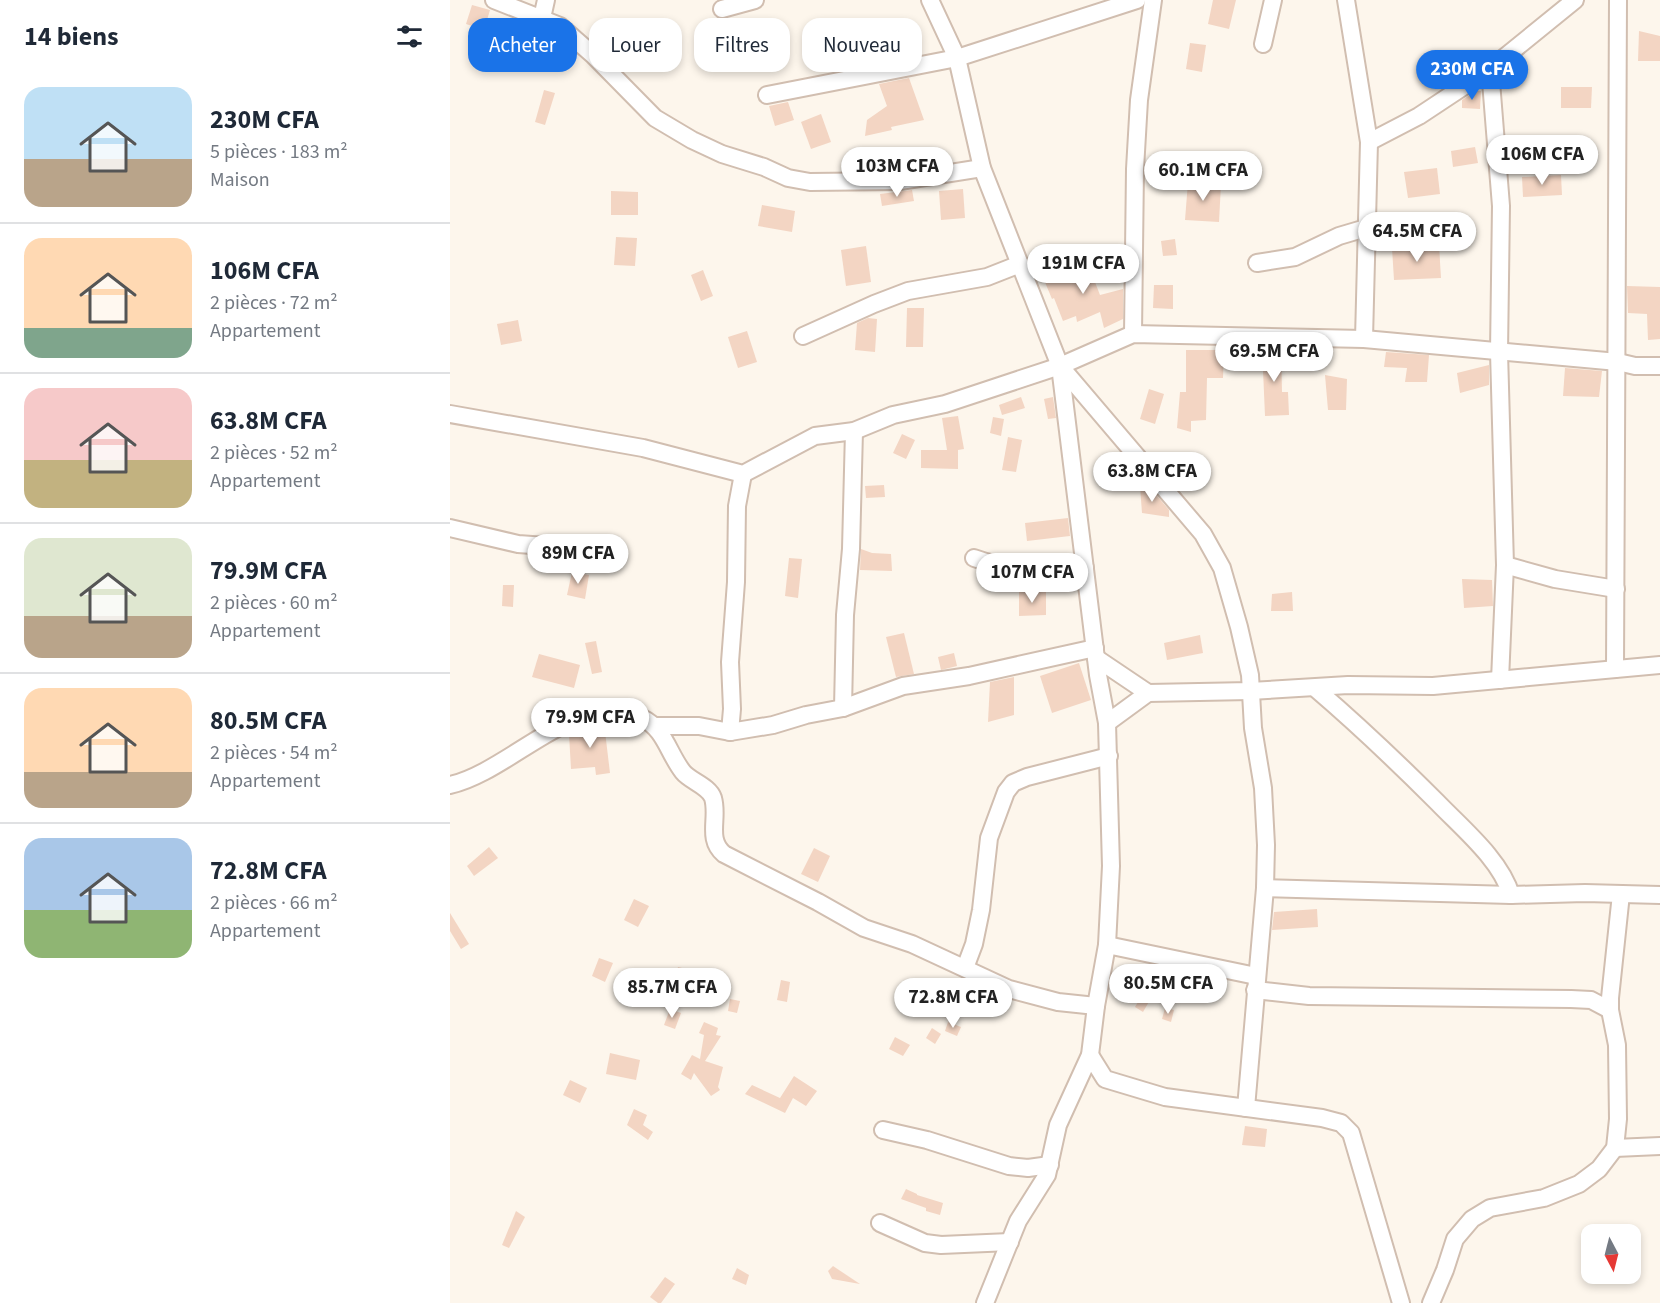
<!DOCTYPE html>
<html lang="fr">
<meta charset="utf-8">
<style>
:root{--surface:#fff;--page:#f2f2f3;--text:#1f2937;--muted:#747a83;--line:#e0e1e3;--accent:#1a73e8}
body{margin:0;font-family:"Source Sans 3",sans-serif;background:var(--page);color:var(--text);height:100vh;display:flex;flex-direction:column;font-size:22px;white-space:nowrap}
*{box-sizing:border-box;margin:0}
p{font-size:20px;color:var(--muted)}
.icon{flex:none;width:33px;height:33px;fill:none;stroke:currentColor;stroke-width:2;stroke-linecap:round;stroke-linejoin:round}
.map{position:relative;flex:1;overflow:hidden}
.sheet{display:flex;flex-direction:column;background:var(--surface);width:450px}
.sheet>*{flex:none}
.banner{position:absolute;left:18px;top:18px;width:570px;height:54px;display:flex;gap:12px}
.needle{width:39px;rotate:173deg}
.controls{position:absolute;left:1131px;top:1224px;display:grid;gap:12px}
.controls a{display:grid;place-items:center;width:60px;height:60px;border-radius:12px;background:var(--surface);box-shadow:0 3px 9px #0003;font-size:30px}
.price{position:absolute;translate:-50% -51px;padding:0 14px;border-radius:21px;background:#fff;color:#222;font-size:20px;line-height:39px;filter:drop-shadow(0 2px 3px #0008)}
.price::after{content:'';position:absolute;left:50%;top:36px;width:18px;height:14px;margin-left:-9px;background:inherit;clip-path:polygon(0 0,100% 0,50% 100%)}
.price.current{background:var(--accent);color:#fff}
ul{padding:0;list-style:none}
li{display:flex;align-items:center;gap:18px;height:150px;padding:0 24px}
li+li{border-top:2px solid var(--line)}
li span{display:grid;place-items:center;flex:none;width:168px;height:120px;border-radius:18px;color:#555}
li>.icon{margin-inline-start:auto}
span .icon{width:72px;height:72px;fill:#fffc;stroke-width:1}
li b{font-size:26px}
h2{display:flex;justify-content:space-between;align-items:center;height:72px;padding:0 24px;font-size:26px}
.chip{padding:0 21px;border-radius:18px;background:var(--surface);box-shadow:0 3px 9px #0003;font-size:21px;line-height:54px}
.chip.current{background:var(--accent);color:#fff}
main{display:flex;flex:1;min-height:0}
.map>svg:first-child{display:block}
.building{fill:#f3d5c3}
.lines{fill:none;stroke-linecap:round;stroke-linejoin:round}
.minor-casing{stroke:#d1beb0;stroke-width:20}
.minor{stroke:#fff;stroke-width:16}
</style>
<main>
<section class="sheet">
<h2>14 biens<svg class="icon" aria-label="filters" viewBox="0 0 24 24"><path d="M4 7h16M4 17h16"/><circle cx="9" cy="7" r="2"/><circle cx="15" cy="17" r="2"/></svg></h2>
<ul>
<li><span style="background:linear-gradient(#bfe0f5 60%,#b9a48a 0)"><svg class="icon" aria-label="home" viewBox="0 0 24 24"><path d="M3 11l9-7 9 7M6 9v11h12V9"/></svg></span><div><b>230M CFA</b><p>5 pièces · 183 m²</p><p>Maison</p></div></li>
<li><span style="background:linear-gradient(#ffd9b3 75%,#7fa58c 0)"><svg class="icon" aria-label="home" viewBox="0 0 24 24"><path d="M3 11l9-7 9 7M6 9v11h12V9"/></svg></span><div><b>106M CFA</b><p>2 pièces · 72 m²</p><p>Appartement</p></div></li>
<li><span style="background:linear-gradient(#f6c9c9 60%,#c2b280 0)"><svg class="icon" aria-label="home" viewBox="0 0 24 24"><path d="M3 11l9-7 9 7M6 9v11h12V9"/></svg></span><div><b>63.8M CFA</b><p>2 pièces · 52 m²</p><p>Appartement</p></div></li>
<li><span style="background:linear-gradient(#dfe7d0 65%,#b9a48a 0)"><svg class="icon" aria-label="home" viewBox="0 0 24 24"><path d="M3 11l9-7 9 7M6 9v11h12V9"/></svg></span><div><b>79.9M CFA</b><p>2 pièces · 60 m²</p><p>Appartement</p></div></li>
<li><span style="background:linear-gradient(#ffd9b3 70%,#b9a48a 0)"><svg class="icon" aria-label="home" viewBox="0 0 24 24"><path d="M3 11l9-7 9 7M6 9v11h12V9"/></svg></span><div><b>80.5M CFA</b><p>2 pièces · 54 m²</p><p>Appartement</p></div></li>
<li><span style="background:linear-gradient(#a9c7e8 60%,#8fb573 0)"><svg class="icon" aria-label="home" viewBox="0 0 24 24"><path d="M3 11l9-7 9 7M6 9v11h12V9"/></svg></span><div><b>72.8M CFA</b><p>2 pièces · 66 m²</p><p>Appartement</p></div></li>
</ul>
</section>
<div class="map">
<svg width="1210" height="1303" viewBox="0 0 1210 1303">
<rect width="100%" height="100%" fill="#fdf6ec"/>
<g class="building">
<path d="M763 0H786L779 29 758 24Z"/>
<path d="M22 5 40 10 34 30 16 24Z"/>
<path d="M1189 31 1210 36V61H1188Z"/>
<path d="M36 38 52 40 49 57 33 54Z"/>
<path d="M740 43 756 45 752 72 736 69Z"/>
<path d="M459 78 474 120 441 127 442 130 415 136 417 120 437 106 429 84Z"/>
<path d="M1111 87H1142L1141 108H1111Z"/>
<path d="M94 90 105 93 95 125 85 122Z"/>
<path d="M1026 91H1031L1030 109 1012 108V100Z"/>
<path d="M338 102 344 120 325 126 319 106Z"/>
<path d="M371 114 381 142 361 149 351 122Z"/>
<path d="M1025 147 1028 163 1003 167 1001 151Z"/>
<path d="M987 168 990 194 958 198 954 172Z"/>
<path d="M1111 175 1112 195 1073 197 1072 177Z"/>
<path d="M738 182 771 184 769 222 735 220Z"/>
<path d="M513 189 515 218 491 220 489 191Z"/>
<path d="M462 190 464 201 432 206 430 194Z"/>
<path d="M161 191 188 192V215H161Z"/>
<path d="M312 205 345 211 342 232 308 226Z"/>
<path d="M166 237 187 238 185 266 164 265Z"/>
<path d="M725 239 727 255 713 256 711 241Z"/>
<path d="M989 245 991 278 944 280 942 248Z"/>
<path d="M416 246 421 282 396 286 391 250Z"/>
<path d="M636 259 650 295 673 289V319L654 328 650 312 627 322 626 316 613 321 604 298 602 299 592 275 605 270 606 273Z"/>
<path d="M253 270 263 296 251 301 241 275Z"/>
<path d="M704 285H723V309L703 308Z"/>
<path d="M1177 286 1210 287V339L1198 340 1197 314 1178 313Z"/>
<path d="M457 308H474L473 347H456Z"/>
<path d="M418 318 427 319 425 352 405 350 407 323Z"/>
<path d="M68 320 72 341 51 345 47 324Z"/>
<path d="M297 331 307 362 288 368 278 337Z"/>
<path d="M812 347 831 348 832 392H838L839 415 815 416Z"/>
<path d="M736 350H774L773 378H757L756 420 741 421V432L727 428 730 392H736Z"/>
<path d="M936 352 979 355 977 382H955L957 368 934 367Z"/>
<path d="M1039 365V385L1010 393 1007 373Z"/>
<path d="M1115 368 1152 371 1149 397 1113 396Z"/>
<path d="M875 375 897 379 896 410H878Z"/>
<path d="M699 389 714 394 705 424 690 419Z"/>
<path d="M571 397 575 408 552 415 549 405Z"/>
<path d="M603 397 606 418 598 419 594 399Z"/>
<path d="M508 416 514 449 508 450V469L471 468V450H497L492 418Z"/>
<path d="M543 417 554 419 551 436 540 433Z"/>
<path d="M452 434 465 440 456 459 443 453Z"/>
<path d="M558 437 572 440 566 472 552 470Z"/>
<path d="M697 484 719 510V517L692 513 690 486Z"/>
<path d="M434 485 435 497 416 498 415 486Z"/>
<path d="M618 518 620 536 577 541 575 523Z"/>
<path d="M411 549 422 553 441 554 442 571 410 570Z"/>
<path d="M339 558 352 559 348 598 335 596Z"/>
<path d="M122 572 139 575 135 599 117 595Z"/>
<path d="M1012 579 1042 580 1043 606 1014 608Z"/>
<path d="M53 585H64L63 607 52 606Z"/>
<path d="M596 591V615L569 616V592Z"/>
<path d="M842 592 843 611H821L822 594Z"/>
<path d="M454 633 464 674 446 677 436 637Z"/>
<path d="M750 635 753 653 717 660 714 643Z"/>
<path d="M146 641 152 672 142 674 135 643Z"/>
<path d="M504 653 507 666 491 670 488 657Z"/>
<path d="M89 654 130 665 124 688 82 677Z"/>
<path d="M629 663 641 700 602 713 590 676Z"/>
<path d="M564 677V715L538 722 540 682Z"/>
<path d="M154 723 160 773 146 775 145 767 121 769 119 734 146 724Z"/>
<path d="M39 847 48 858 24 876 17 866Z"/>
<path d="M364 848 380 856 368 882 351 874Z"/>
<path d="M184 899 199 906 188 927 174 920Z"/>
<path d="M867 909 868 927 822 930 824 912Z"/>
<path d="M0 913 19 944 11 949 0 931Z"/>
<path d="M149 958 163 963 155 982 142 976Z"/>
<path d="M228 967 252 973 249 985 225 979Z"/>
<path d="M331 980 340 982 337 1002 327 1000Z"/>
<path d="M525 985 541 992 533 1003 520 992Z"/>
<path d="M692 995 700 1000 693 1012 685 1007Z"/>
<path d="M280 999 290 1001 287 1013 278 1011Z"/>
<path d="M715 1008 724 1010 721 1022 712 1019Z"/>
<path d="M220 1009 231 1013 225 1029 214 1025Z"/>
<path d="M254 1022 268 1028 266 1035 271 1036 255 1061 273 1067 268 1087 270 1090 261 1096 244 1073 241 1080 231 1074 242 1055 250 1059 254 1035 249 1033Z"/>
<path d="M498 1022 511 1027 507 1036 495 1031Z"/>
<path d="M482 1028 491 1034 485 1044 476 1038Z"/>
<path d="M445 1037 460 1045 453 1056 439 1049Z"/>
<path d="M160 1053 190 1060 186 1080 156 1074Z"/>
<path d="M344 1076 367 1091 356 1106 343 1098 335 1113 295 1094 302 1085 330 1098Z"/>
<path d="M120 1080 137 1088 130 1103 113 1095Z"/>
<path d="M184 1109 197 1115 193 1125 203 1132 198 1140 177 1125Z"/>
<path d="M795 1126 817 1129 815 1147 792 1145Z"/>
<path d="M456 1189 467 1194V1195L493 1203 490 1215 476 1211V1208L451 1199Z"/>
<path d="M66 1211 75 1217 59 1248 52 1245Z"/>
<path d="M383 1266 410 1284 382 1279 378 1271Z"/>
<path d="M287 1268 299 1275 296 1285 282 1279Z"/>
<path d="M215 1277 225 1284 211 1303H208L200 1297Z"/>
</g>
<g class="lines">
<defs>
<g id="minor">
<path d="M44 0 110 26 143 55 205 118 242 140 272 154 314 167 338 178 360 182 450 181 532 168"/>
<path d="M480 0 507 58 532 168 610 366 648 675 657 723 661 866 657 945 646 1006 640 1055 608 1125 597 1175 568 1221 535 1303"/>
<path d="M896 0 919 142 914 339"/>
<path d="M272 9 305 0"/>
<path d="M92 18 96 0"/>
<path d="M813 44 823 0"/>
<path d="M1040 69 1051 206 1049 352 1055 565 1050 680"/>
<path d="M317 95 507 58 687 0"/>
<path d="M919 142 969 116 1040 69 1125 0"/>
<path d="M807 263 845 257 889 236 916 228"/>
<path d="M683 334 685 169 689 100 703 0"/>
<path d="M353 336 424 304 458 291 537 277 570 264"/>
<path d="M610 366 683 334 914 339 1168 362 1185 366H1210"/>
<path d="M0 414 193 448 293 474 365 436 404 431 443 415 495 404 610 366 753 534 772 568 789 627 800 675 803 728 813 788 816 845 815 888 796 1108"/>
<path d="M0 528 68 544 96 546 127 559 151 563"/>
<path d="M524 558C559 571 598 569 635 568"/>
<path d="M1055 565 1105 579 1166 589"/>
<path d="M646 658 698 693 800 691 898 685 983 686 1210 665"/>
<path d="M1165 669 1168 0"/>
<path d="M866 689C908 725 948 763 987 802 1012 828 1051 860 1061 895"/>
<path d="M393 708 453 686 519 676 645 648"/>
<path d="M657 723 698 693"/>
<path d="M205 726H249L280 732 323 725 356 715 393 708 395 615 401 549 404 431"/>
<path d="M280 732 282 709 280 662 286 582 287 506 293 474"/>
<path d="M0 785C60 772 129 687 192 718 215 729 218 753 233 772 240 781 259 786 263 798 269 818 256 839 274 854L368 902 414 928 462 944 559 989 608 1002 646 1006"/>
<path d="M815 888 1061 895 1135 893 1210 895"/>
<path d="M657 945 806 976"/>
<path d="M515 968 524 944 531 910 539 838 556 792 563 783 577 777 659 756"/>
<path d="M805 990 859 996 1121 999 1141 1000 1160 1010"/>
<path d="M640 1055 655 1079 715 1097 872 1118 891 1123 901 1133 951 1303"/>
<path d="M433 1130 477 1140 559 1166 578 1168 600 1165"/>
<path d="M1165 1148 1210 1146"/>
<path d="M430 1223 475 1243 491 1245 560 1242"/>
<path d="M981 1303 995 1270 1005 1239 1022 1219 1040 1208 1094 1198 1129 1184 1149 1169 1165 1148 1168 1119 1167 1045 1160 1010V998L1171 894"/>
</g>
</defs>
<use href="#minor" class="minor-casing"/>
<use href="#minor" class="minor"/>
</g>
</svg>
<div class="controls">
<a><svg class="needle" viewBox="-14 -14 28 28"><path d="M0-13l5 13h-10z" fill="#e53935"/><path d="M0 13l5-13h-10z" fill="#747a83"/></svg></a>
</div>
<b class="price current" style="left:1022px;top:101px">230M CFA</b>
<b class="price" style="left:1092px;top:186px">106M CFA</b>
<b class="price" style="left:447px;top:198px">103M CFA</b>
<b class="price" style="left:753px;top:202px">60.1M CFA</b>
<b class="price" style="left:967px;top:263px">64.5M CFA</b>
<b class="price" style="left:633px;top:295px">191M CFA</b>
<b class="price" style="left:824px;top:383px">69.5M CFA</b>
<b class="price" style="left:702px;top:503px">63.8M CFA</b>
<b class="price" style="left:128px;top:585px">89M CFA</b>
<b class="price" style="left:582px;top:604px">107M CFA</b>
<b class="price" style="left:140px;top:749px">79.9M CFA</b>
<b class="price" style="left:718px;top:1015px">80.5M CFA</b>
<b class="price" style="left:222px;top:1019px">85.7M CFA</b>
<b class="price" style="left:503px;top:1029px">72.8M CFA</b>
<div class="banner">
<a class="chip current">Acheter</a>
<a class="chip">Louer</a>
<a class="chip">Filtres</a>
<a class="chip">Nouveau</a>
</div>
</div>
</main>
